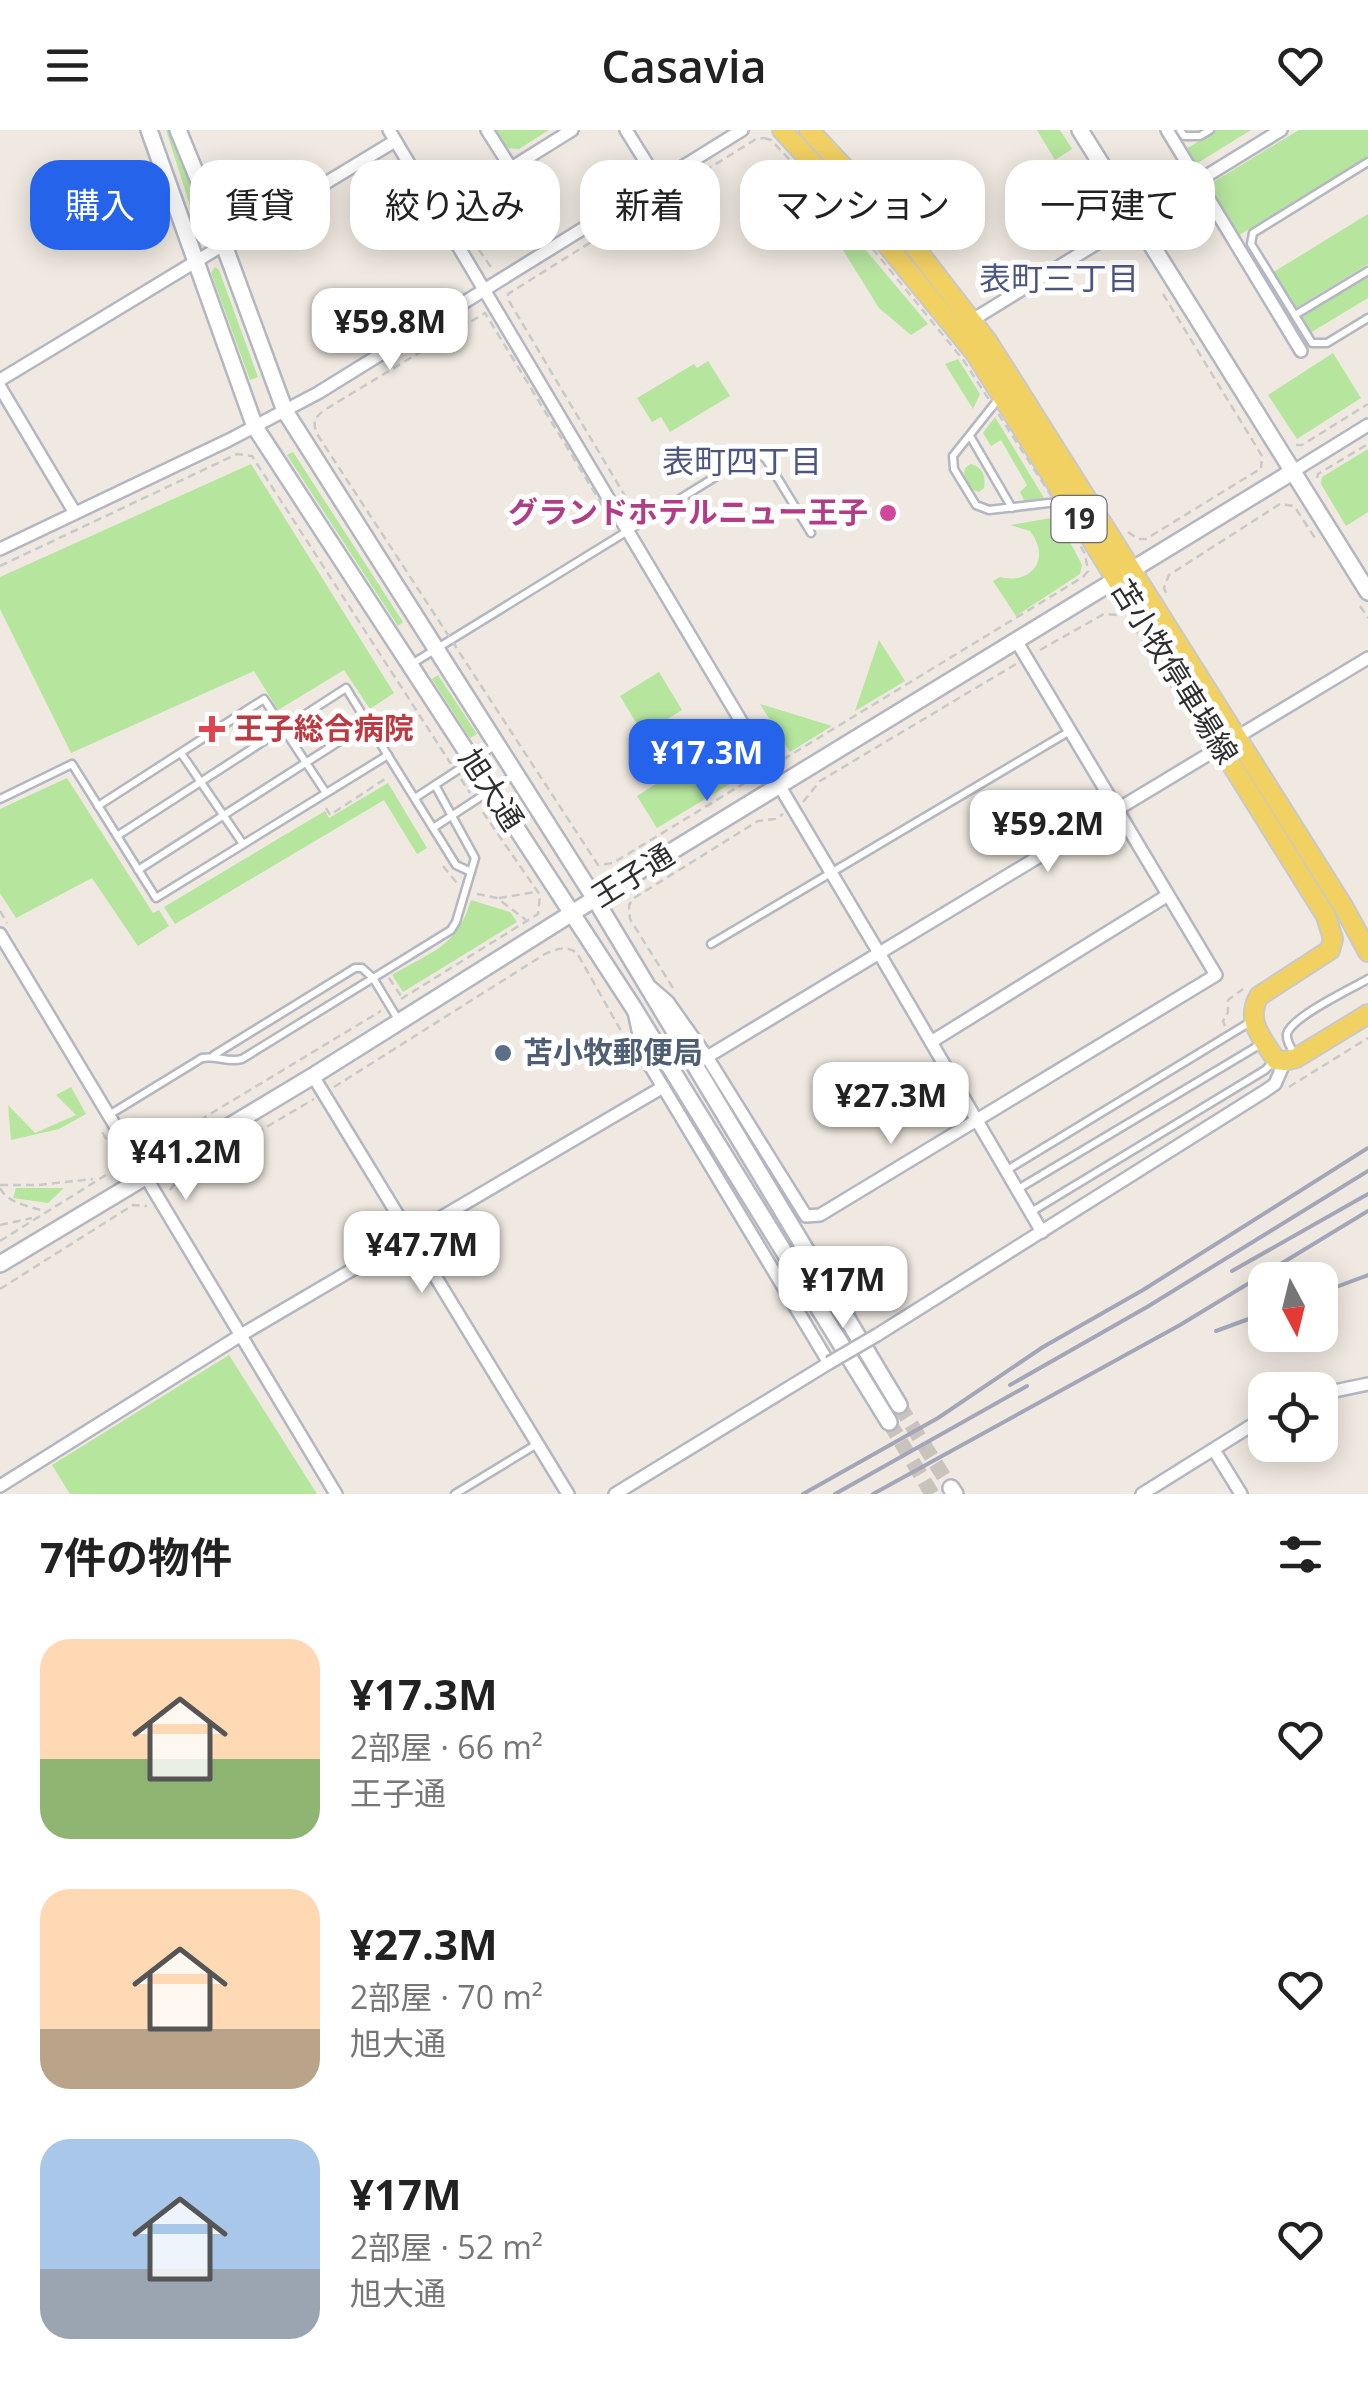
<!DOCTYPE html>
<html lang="ja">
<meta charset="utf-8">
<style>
:root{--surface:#fff;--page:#f2f2f2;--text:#222;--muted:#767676;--accent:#2563eb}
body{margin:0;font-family:"Open Sans","Noto Sans JP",sans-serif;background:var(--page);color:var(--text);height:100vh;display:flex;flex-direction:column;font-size:38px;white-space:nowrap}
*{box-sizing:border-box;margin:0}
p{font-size:32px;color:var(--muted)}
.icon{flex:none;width:55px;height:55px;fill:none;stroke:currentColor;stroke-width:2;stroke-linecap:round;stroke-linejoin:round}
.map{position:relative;height:1364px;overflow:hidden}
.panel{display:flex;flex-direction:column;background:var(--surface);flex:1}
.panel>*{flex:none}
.top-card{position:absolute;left:30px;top:30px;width:1310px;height:90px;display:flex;gap:20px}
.needle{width:65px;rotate:173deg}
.tools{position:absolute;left:1248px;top:1132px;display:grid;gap:20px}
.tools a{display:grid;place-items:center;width:90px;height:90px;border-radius:20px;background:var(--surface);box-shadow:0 5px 25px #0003;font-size:50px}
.price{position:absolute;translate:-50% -85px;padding:0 22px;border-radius:20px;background:#fff;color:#222;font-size:32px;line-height:65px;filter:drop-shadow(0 2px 5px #0008)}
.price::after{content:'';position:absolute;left:50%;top:60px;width:30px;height:22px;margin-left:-15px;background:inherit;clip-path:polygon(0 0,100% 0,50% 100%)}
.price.on{background:var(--accent);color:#fff}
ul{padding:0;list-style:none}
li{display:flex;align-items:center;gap:30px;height:250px;padding:0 40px}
li span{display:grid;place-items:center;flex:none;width:280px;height:200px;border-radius:30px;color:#555}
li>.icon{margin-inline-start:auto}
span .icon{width:120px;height:120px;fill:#fffc;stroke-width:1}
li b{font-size:42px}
h2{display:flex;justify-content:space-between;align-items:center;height:120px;padding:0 40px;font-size:42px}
.pill{padding:0 35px;border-radius:30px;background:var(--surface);box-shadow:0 5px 25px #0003;font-size:35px;line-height:90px}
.pill.on{background:var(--accent);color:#fff}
header{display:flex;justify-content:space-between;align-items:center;height:130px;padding:0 40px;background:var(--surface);font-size:45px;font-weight:600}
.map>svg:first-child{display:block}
.green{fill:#b6e59e}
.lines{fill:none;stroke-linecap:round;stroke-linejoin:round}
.secondary-tunnel{stroke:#c8c4bd;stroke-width:15;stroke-dasharray:15 8;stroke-linecap:butt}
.lane-casing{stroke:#b4b7c1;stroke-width:11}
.street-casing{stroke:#b4b7c1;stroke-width:16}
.secondary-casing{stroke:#b4b7c1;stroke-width:20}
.primary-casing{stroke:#c9c9c9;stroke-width:22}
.path{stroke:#c9c9c9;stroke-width:2.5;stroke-dasharray:8 5;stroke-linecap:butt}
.lane{stroke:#fff;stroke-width:6}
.street{stroke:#fff;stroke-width:11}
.secondary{stroke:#fff;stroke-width:15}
.primary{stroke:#f2d163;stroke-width:18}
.rail{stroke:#a3a6b8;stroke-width:4}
.street-bridge-casing{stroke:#b4b7c1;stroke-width:16;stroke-linecap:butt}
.street-bridge{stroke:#fff;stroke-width:11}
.hotel-dot{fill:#d1479c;stroke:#fff;stroke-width:4}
.health-dot{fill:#e0444e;stroke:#fff;stroke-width:4}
.service-dot{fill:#5c6f8a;stroke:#fff;stroke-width:4}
.labels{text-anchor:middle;stroke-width:10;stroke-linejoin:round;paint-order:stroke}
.shield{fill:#fff;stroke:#6d6d6d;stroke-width:2.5}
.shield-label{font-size:28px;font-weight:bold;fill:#2e2e2e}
.hotel-label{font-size:30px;font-weight:bold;fill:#b23c85;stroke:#fff;text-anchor:end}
.street-label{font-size:30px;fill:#2e2e2e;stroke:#fff}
.health-label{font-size:30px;font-weight:bold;fill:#be3a42;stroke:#fff;text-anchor:start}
.service-label{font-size:30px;font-weight:bold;fill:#4e5e75;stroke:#fff;text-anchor:start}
.neighbourhood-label{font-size:32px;fill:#4d5680;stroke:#fff}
</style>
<header><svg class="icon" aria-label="menu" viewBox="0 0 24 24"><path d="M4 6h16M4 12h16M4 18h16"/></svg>Casavia<svg class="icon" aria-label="heart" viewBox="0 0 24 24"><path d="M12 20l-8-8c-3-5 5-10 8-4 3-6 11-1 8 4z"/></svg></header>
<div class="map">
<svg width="1368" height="1364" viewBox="0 0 1368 1364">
<rect width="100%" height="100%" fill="#efe9e1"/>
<g class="green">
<path d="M166 0H173L199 83 193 85Z"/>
<path d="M495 0H549L519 19 506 18Z"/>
<path d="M1037 0H1060L1072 19 1055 30Z"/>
<path d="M1217 0H1251L1196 34 1186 19Z"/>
<path d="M1299 0H1368V26L1236 107 1205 57Z"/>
<path d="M1368 84V134L1294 179 1272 143Z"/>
<path d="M854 106 928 194 911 205 879 178 841 117Z"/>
<path d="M215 137 219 140 258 247 250 250 211 143Z"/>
<path d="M1368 146V168L1310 203 1300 187Z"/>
<path d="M1333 223 1361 268 1297 309 1268 265Z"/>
<path d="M958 229 980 264 973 279 945 234Z"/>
<path d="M708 231 730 266 670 302 661 287 652 292 637 268 694 234 697 238Z"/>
<path d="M995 287 1044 368 1025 372 1020 362 1027 355 1001 310 991 316 983 303Z"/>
<path d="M1368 319V382L1346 396 1321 354 1322 347Z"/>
<path d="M293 322 403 492 398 496 287 325Z"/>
<path d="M251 334 394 563 370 579 344 540 278 580 254 541 71 623 0 479V447Z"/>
<path d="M971 334C983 337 986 347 984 358L979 362C968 359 962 350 965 338Z"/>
<path d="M1057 387 1082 435 1080 444 1016 486 993 451 1000 447C1033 455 1051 428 1030 401L1010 395Z"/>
<path d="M879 510 905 551 855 581Z"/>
<path d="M659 542 682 580 643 604 620 566Z"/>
<path d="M438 545 477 604 470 608 432 549Z"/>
<path d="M760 574 832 596 790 622Z"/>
<path d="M727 604 750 642 657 698 637 666 665 648 663 643Z"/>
<path d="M67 648 153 783 159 780 169 796 138 816 92 748 16 788 0 763V679Z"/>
<path d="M388 653 427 718 417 724 384 670 175 794 164 777 325 681 329 688Z"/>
<path d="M471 770 510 782 517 792 403 862 392 845C432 821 457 817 471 770Z"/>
<path d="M71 957 86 984 59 999 11 1010 8 975 35 1003 76 985 56 965Z"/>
<path d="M16 1058H64L48 1073 13 1068Z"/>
<path d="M229 1225 317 1364H70L52 1335Z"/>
</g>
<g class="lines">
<g class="secondary-tunnel">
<path d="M899 1275 951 1358"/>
<path d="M889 1292 932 1364"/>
</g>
<defs>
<g id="lane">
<path d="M1180 0 1184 6H1200L1210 0"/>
<path d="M1368 32 1253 103 1251 114 1312 213H1327L1368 188"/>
<path d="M1295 185 1368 141"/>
<path d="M1000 267 953 326 954 339 976 375 989 380 1066 371"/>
<path d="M970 306 1012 378"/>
<path d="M410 535 751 325 759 324 766 329 811 403"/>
<path d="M181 623 243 714"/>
<path d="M415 668 496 615"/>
<path d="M0 669 72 634 156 768 388 625"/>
<path d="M98 676 264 569 326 663"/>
<path d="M433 698 514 645"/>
<path d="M117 706 346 558 456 735 471 742"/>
<path d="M138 740 368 593"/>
<path d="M711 814 1070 601"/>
<path d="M214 925 355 838H362L373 848 399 891"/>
<path d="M1296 926C1292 919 1286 912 1287 904 1291 887 1351 859 1368 849"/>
<path d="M109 985 202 928C216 925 228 933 242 929L451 800 456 792 475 728 435 655"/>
<path d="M1007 1040 1252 891"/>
<path d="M1018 1059 1261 914"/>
<path d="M1031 1082 1265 940 1275 930"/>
<path d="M455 1364 537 1314"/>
</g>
<g id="street">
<path d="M389 0 879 823 1042 1102"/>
<path d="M487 0 511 38"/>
<path d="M626 0 659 53"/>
<path d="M1167 0 1301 221"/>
<path d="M439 83 572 0"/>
<path d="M969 192 1281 0"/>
<path d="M0 250 395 11"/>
<path d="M0 257 75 383"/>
<path d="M1292 342 1368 295"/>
<path d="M0 419 229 310 318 263 742 0"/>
<path d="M0 804 336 1364"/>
<path d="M652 858 668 872 707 927 806 1086 820 1085 1216 845 1017 512"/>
<path d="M931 912 1168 765"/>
<path d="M707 927 1368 528"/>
<path d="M313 946 568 1364"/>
<path d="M877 1205 1265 961 1275 954 1285 931"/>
<path d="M1320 1264 1368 1254"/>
<path d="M1214 1320 1241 1364"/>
<path d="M0 1356 241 1205 663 957 643 924 635 886"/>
<path d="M615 1364 829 1233 663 957"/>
<path d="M1142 1364 1265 1287"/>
</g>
<g id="secondary">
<path d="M149 0 255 297 633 877 889 1292"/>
<path d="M178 0 214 88 285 281 595 769 899 1275"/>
<path d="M1080 0 1368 462"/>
<path d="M0 1134 313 946 623 751 1292 342"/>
<path d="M951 1358 955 1364"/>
</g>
<g id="primary">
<path d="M782 0 878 104 975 223 1326 786 1333 809 1330 820 1259 866C1245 891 1262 908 1276 930L1285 931 1296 928 1368 884"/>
<path d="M809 0 897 94 988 212 1343 776 1368 822"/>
</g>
</defs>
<use href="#lane" class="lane-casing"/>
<use href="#street" class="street-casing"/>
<use href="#secondary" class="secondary-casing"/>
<use href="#primary" class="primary-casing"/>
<g class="path">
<path d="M764 8 771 10 868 113 964 231 1056 373 1085 424 1088 441 1083 447 613 733 598 735 317 304C312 291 315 287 326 279L485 183 612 391 628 400 631 376 509 171 508 164 756 9Z"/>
<path d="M464 98 493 140"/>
<path d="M1163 164 1262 326 1261 338"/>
<path d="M1296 315H1302L1368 274"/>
<path d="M1317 348 1318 344 1368 314"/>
<path d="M1128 402 1138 409H1146L1260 339"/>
<path d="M0 436 237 324 252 326 451 634"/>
<path d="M1166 463 1164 458 1169 445 1280 374 1294 376 1317 411"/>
<path d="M1360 476 1368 488"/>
<path d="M1040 520 1104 484 1117 485"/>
<path d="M461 649 470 663"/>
<path d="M803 672 820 651 1016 534"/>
<path d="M326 678 330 685 388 647"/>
<path d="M443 736 457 753"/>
<path d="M477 764 497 768 526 790"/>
<path d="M499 768 536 762"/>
<path d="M0 781 7 793"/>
<path d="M389 848 401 866"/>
<path d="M673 858 630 789 629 775 634 768 758 691 775 689 783 684"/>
<path d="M401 869 538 784 540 765 480 678"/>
<path d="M1225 896 1223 891 1228 882V870L1243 859"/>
<path d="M334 957 545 824C557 819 566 815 577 823L625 908"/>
<path d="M1289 957 1368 908"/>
<path d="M142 1017 157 1016 381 881"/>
<path d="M0 1055H38L93 1049"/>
<path d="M0 1058C8 1073 28 1076 44 1081"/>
<path d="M170 1060 178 1049 314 969"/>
<path d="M0 1095 32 1088"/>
<path d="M0 1111 114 1040 118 1029 101 1000"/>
<path d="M0 1159 133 1075 147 1076"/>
</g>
<use href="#lane" class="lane"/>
<use href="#street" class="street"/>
<use href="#secondary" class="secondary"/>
<use href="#primary" class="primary"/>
<g class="rail">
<path d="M1232 1141 1368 1064"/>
<path d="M1320 1163 1368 1145"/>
<path d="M1216 1201 1265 1183"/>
<path d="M1010 1255 1147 1177 1368 1041"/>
<path d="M803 1364 938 1288 1043 1217 1143 1160 1368 1018"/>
<path d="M835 1364 1027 1256"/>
<path d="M873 1364 1180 1195 1368 1081"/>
</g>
<defs>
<path id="street-bridge" d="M829 1233 877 1205"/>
</defs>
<use href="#street-bridge" class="street-bridge-casing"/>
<use href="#street-bridge" class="street-bridge"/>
</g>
<circle class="hotel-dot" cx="888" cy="383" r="10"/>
<path class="health-dot" d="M207 584h10v10h10v10h-10v10h-10v-10h-10v-10h10z"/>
<circle class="service-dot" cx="503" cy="923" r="10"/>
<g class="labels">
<rect class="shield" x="1051.5" y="366" width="55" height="46" rx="8"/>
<g class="shield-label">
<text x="1079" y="399">19</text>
</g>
<g class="hotel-label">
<text x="868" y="393">グランドホテルニュー王子</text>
</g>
<g class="street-label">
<text transform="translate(1174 542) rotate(58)" y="10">苫小牧停車場線</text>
<text transform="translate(491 660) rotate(57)" y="10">旭大通</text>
<text transform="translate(633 746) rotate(-32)" y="10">王子通</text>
</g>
<g class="health-label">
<text x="234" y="609">王子総合病院</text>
</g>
<g class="service-label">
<text x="523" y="933">苫小牧郵便局</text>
</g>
<g class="neighbourhood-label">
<text x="1059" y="160">表町三丁目</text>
<text x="742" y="343">表町四丁目</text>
</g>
</g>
</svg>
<div class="tools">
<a><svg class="needle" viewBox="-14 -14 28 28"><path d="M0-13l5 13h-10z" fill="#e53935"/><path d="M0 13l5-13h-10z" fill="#767676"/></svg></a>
<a><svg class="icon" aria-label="locate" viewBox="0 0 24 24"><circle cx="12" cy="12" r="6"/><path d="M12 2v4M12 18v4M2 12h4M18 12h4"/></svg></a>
</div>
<b class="price" style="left:390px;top:243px">¥59.8M</b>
<b class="price on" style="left:707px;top:674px">¥17.3M</b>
<b class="price" style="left:1048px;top:745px">¥59.2M</b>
<b class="price" style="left:891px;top:1017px">¥27.3M</b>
<b class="price" style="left:186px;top:1073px">¥41.2M</b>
<b class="price" style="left:422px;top:1166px">¥47.7M</b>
<b class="price" style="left:843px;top:1201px">¥17M</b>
<div class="top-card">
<a class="pill on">購入</a>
<a class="pill">賃貸</a>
<a class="pill">絞り込み</a>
<a class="pill">新着</a>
<a class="pill">マンション</a>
<a class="pill">一戸建て</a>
</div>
</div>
<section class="panel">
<h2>7件の物件<svg class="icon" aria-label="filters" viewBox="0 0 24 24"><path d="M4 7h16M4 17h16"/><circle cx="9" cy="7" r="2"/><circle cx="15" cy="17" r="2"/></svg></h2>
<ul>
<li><span style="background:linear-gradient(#ffd9b3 60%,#8fb573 0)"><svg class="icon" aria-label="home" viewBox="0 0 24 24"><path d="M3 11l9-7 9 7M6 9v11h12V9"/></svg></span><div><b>¥17.3M</b><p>2部屋 · 66 m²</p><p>王子通</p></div><svg class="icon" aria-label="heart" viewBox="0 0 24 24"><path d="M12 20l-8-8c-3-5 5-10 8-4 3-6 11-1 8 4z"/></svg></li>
<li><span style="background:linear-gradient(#ffd9b3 70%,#b9a48a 0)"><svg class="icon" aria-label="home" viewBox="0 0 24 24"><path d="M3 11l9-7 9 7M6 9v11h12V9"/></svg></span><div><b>¥27.3M</b><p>2部屋 · 70 m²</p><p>旭大通</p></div><svg class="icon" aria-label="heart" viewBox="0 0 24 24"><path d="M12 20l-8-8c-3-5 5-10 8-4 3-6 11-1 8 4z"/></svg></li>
<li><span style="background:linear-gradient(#a9c7e8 65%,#9aa5b1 0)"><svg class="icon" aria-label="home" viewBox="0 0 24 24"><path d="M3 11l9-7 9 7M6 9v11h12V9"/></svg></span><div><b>¥17M</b><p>2部屋 · 52 m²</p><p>旭大通</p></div><svg class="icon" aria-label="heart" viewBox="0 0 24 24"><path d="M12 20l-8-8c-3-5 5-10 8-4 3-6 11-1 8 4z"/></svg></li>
</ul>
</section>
